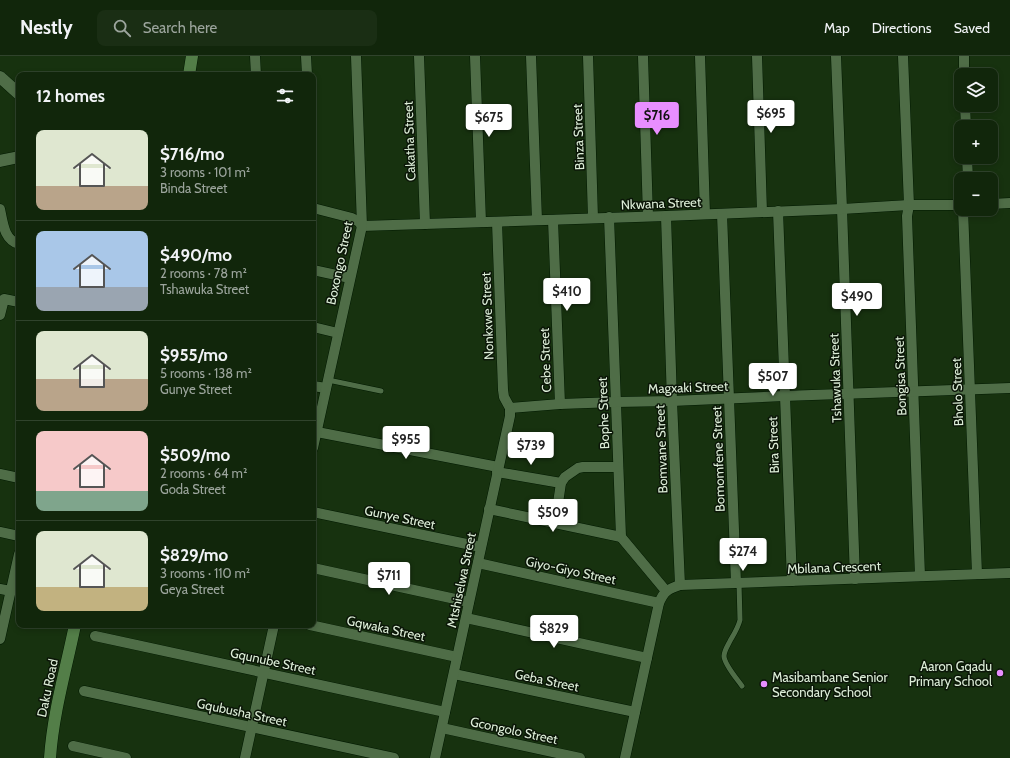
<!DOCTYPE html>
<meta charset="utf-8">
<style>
:root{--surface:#11260b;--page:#1a2e14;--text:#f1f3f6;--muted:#9ca59d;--line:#30432c;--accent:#e88eff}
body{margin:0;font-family:Cabin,sans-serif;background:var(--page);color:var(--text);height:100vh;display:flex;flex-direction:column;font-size:15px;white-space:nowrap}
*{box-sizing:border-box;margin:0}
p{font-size:13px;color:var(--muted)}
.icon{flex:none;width:22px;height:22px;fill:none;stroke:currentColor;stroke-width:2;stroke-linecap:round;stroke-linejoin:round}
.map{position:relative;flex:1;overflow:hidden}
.side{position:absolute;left:16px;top:16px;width:300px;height:556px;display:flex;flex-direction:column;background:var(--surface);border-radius:8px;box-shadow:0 2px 6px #0003,0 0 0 1px var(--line)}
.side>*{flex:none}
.fabs{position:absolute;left:954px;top:12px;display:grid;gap:8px}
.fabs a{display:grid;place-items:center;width:44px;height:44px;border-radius:8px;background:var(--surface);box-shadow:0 2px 6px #0003,0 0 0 1px var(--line);font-size:20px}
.price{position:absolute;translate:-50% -34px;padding:0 9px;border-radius:4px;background:#fff;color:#222;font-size:13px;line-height:26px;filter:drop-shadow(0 1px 2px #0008)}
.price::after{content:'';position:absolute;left:50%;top:24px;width:12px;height:9px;margin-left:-6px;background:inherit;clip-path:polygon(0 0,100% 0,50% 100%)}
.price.active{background:var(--accent);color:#111}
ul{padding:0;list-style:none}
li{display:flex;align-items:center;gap:12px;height:100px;padding:0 20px}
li+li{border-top:1px solid var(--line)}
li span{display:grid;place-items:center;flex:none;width:112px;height:80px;border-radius:8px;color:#555}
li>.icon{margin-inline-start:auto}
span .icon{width:48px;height:48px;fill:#fffc;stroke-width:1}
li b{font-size:17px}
h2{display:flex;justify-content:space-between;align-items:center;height:48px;padding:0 20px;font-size:17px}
header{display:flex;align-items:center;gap:24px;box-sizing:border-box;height:56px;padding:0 20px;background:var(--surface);border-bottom:1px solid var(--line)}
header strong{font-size:19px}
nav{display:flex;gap:22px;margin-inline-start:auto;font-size:14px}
.search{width:280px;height:36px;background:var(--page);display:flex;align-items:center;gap:10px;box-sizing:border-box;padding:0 14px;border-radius:8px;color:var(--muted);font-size:15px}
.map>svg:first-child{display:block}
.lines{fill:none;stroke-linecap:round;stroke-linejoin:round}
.service-casing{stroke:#011900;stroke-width:6}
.minor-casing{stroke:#011900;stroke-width:11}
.tertiary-casing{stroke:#011900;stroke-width:13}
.secondary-casing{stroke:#011900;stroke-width:13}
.service{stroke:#4f6d47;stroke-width:5}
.minor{stroke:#4f6d47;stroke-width:10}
.tertiary{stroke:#4f6d47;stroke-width:12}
.secondary{stroke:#537e48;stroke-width:12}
.poi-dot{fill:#e88eff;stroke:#0b1608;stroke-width:1.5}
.labels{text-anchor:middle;stroke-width:3;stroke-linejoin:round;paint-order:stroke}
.street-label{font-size:13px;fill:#ddeed8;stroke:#0b1608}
.poi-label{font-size:13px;fill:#ddeed8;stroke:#0b1608;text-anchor:end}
</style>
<header>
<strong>Nestly</strong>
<div class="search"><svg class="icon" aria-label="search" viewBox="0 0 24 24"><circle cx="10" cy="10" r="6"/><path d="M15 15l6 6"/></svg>Search here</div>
<nav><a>Map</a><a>Directions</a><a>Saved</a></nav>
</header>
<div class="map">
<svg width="1010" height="702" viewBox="0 0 1010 702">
<rect width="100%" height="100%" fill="#17320f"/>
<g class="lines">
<defs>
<g id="service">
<path d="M328 324 381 335"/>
<path d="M739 527 740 564C738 572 734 578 730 585 728 589 724 595 724 600 724 608 737 623 742 630"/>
</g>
<g id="minor">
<path d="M255 0 256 19"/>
<path d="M306 0 307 19"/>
<path d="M419 0 425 168"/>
<path d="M475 0 481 166"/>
<path d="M531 0 537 164"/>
<path d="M588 0 593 162"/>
<path d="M643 0 648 160"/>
<path d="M700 0 705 158"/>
<path d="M757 0 762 156"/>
<path d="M836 0 842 153 855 523"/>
<path d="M903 0 909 149 907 160 920 520"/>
<path d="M964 0V19"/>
<path d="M965 49 966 71"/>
<path d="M967 101 968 123"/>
<path d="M991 148 1010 147"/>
<path d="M313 152 352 162 359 166 362 170 666 160 842 153 909 149H961"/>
<path d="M0 153C3 167 4 184 19 188"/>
<path d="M963 153 977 518"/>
<path d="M778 155 792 525"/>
<path d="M722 158 736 527"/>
<path d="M666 160 672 345 680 529"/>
<path d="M609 161 621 481 666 535"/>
<path d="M553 164 560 348"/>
<path d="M497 166 503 334 504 341 510 352"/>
<path d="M313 214 350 222"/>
<path d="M0 259 4 243 19 246"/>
<path d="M313 271 338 277"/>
<path d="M313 330 326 332"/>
<path d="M510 352 560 348 616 346 672 345 784 340 1010 332"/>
<path d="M317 376 498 411"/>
<path d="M313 392 362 170 356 0"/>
<path d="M497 416 561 427"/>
<path d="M0 418 19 422"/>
<path d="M489 453 621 481"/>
<path d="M313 456 481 491"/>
<path d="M555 467 561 427 565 421 578 412 583 411H618"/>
<path d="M0 476 19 480"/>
<path d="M478 507 659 547"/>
<path d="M313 512 469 546"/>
<path d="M0 533 11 535"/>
<path d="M466 562 647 602"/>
<path d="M310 569 457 601"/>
<path d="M95 580 445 656"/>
<path d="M0 583 19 498"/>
<path d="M454 618 635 656"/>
<path d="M84 635 394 702"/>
<path d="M442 672 580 702"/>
<path d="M73 690 126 702"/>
<path d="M245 702 274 569"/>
<path d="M435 702 510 360V352"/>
<path d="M625 702 659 547C664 535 668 533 680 529L1010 517"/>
</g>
<g id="tertiary">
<path d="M0 21 19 38"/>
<path d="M0 105 19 101"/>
</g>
<g id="secondary">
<path d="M189 19 192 0"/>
<path d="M50 702C53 657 66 613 75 569"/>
</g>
</defs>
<use href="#service" class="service-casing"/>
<use href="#minor" class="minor-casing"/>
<use href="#tertiary" class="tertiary-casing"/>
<use href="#secondary" class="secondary-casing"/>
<use href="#service" class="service"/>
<use href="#minor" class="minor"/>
<use href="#tertiary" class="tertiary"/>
<use href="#secondary" class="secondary"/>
</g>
<g class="poi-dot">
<circle cx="1000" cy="617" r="4"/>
<circle cx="764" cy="628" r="4"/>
</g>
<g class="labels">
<g class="street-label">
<text transform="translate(578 81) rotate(-92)" y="5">Binza Street</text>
<text transform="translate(409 85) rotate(-92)" y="5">Cakatha Street</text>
<text transform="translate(661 147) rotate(-2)" y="5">Nkwana Street</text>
<text transform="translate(339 207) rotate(-78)" y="5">Boxongo Street</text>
<text transform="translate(487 260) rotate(-92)" y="5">Nonkxwe Street</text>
<text transform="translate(545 304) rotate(-92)" y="5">Cebe Street</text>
<text transform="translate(900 320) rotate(-92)" y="5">Bongisa Street</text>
<text transform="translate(835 322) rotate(-92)" y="5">Tshawuka Street</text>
<text transform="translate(688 331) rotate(-2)" y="5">Magxaki Street</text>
<text transform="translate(957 336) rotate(-92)" y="5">Bholo Street</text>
<text transform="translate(603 357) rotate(-92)" y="5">Bophe Street</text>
<text transform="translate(773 389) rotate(-92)" y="5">Bira Street</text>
<text transform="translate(661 393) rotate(-92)" y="5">Bomvane Street</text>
<text transform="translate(718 403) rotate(-92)" y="5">Bomomfene Street</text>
<text transform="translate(400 461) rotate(12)" y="5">Gunye Street</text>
<text transform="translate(834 511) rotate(-2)" y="5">Mbilana Crescent</text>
<text transform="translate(571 514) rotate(12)" y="5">Giyo-Giyo Street</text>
<text transform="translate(461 524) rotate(-78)" y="5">Mtshiselwa Street</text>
<text transform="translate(386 572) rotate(12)" y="5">Gqwaka Street</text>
<text transform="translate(273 605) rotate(12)" y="5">Gqunube Street</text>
<text transform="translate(547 624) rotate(12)" y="5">Geba Street</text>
<text transform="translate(47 632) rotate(-78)" y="5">Daku Road</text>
<text transform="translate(242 656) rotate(12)" y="5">Gqubusha Street</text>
<text transform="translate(514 674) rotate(12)" y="5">Gcongolo Street</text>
</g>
<g class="poi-label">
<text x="992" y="615">Aaron Gqadu<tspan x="992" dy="15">Primary School</tspan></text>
<text x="772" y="626" text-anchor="start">Masibambane Senior<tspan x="772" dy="15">Secondary School</tspan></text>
</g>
</g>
</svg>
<div class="fabs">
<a><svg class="icon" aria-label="layers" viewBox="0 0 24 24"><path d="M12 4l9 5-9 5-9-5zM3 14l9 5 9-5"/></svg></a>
<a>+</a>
<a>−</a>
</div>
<b class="price" style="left:771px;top:78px">$695</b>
<b class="price active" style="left:657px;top:80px">$716</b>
<b class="price" style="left:489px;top:82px">$675</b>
<b class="price" style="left:567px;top:256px">$410</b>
<b class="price" style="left:857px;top:261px">$490</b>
<b class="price" style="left:773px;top:341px">$507</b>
<b class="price" style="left:406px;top:404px">$955</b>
<b class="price" style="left:531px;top:410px">$739</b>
<b class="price" style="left:553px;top:477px">$509</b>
<b class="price" style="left:743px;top:516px">$274</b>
<b class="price" style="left:389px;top:540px">$711</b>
<b class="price" style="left:554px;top:593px">$829</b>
<section class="side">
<h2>12 homes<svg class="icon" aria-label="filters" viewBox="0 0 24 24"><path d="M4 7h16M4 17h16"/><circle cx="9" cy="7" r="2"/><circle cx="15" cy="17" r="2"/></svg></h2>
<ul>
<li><span style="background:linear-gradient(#dfe7d0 70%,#b9a48a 0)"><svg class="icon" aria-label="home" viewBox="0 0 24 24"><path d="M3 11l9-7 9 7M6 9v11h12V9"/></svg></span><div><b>$716/mo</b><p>3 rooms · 101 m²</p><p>Binda Street</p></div></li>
<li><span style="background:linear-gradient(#a9c7e8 70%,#9aa5b1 0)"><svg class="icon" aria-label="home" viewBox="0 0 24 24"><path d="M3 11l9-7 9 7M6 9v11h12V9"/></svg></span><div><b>$490/mo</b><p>2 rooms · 78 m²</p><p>Tshawuka Street</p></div></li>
<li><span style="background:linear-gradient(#dfe7d0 60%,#b9a48a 0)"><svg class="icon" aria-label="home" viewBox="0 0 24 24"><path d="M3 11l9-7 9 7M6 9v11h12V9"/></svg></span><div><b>$955/mo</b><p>5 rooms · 138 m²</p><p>Gunye Street</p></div></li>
<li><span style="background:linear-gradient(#f6c9c9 75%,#7fa58c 0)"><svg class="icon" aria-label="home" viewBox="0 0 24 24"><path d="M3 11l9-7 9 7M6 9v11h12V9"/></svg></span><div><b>$509/mo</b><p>2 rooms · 64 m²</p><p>Goda Street</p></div></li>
<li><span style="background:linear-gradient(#dfe7d0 70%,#c2b280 0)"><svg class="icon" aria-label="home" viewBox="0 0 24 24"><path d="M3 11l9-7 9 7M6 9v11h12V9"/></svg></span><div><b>$829/mo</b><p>3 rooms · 110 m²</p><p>Geya Street</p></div></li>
</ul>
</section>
</div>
